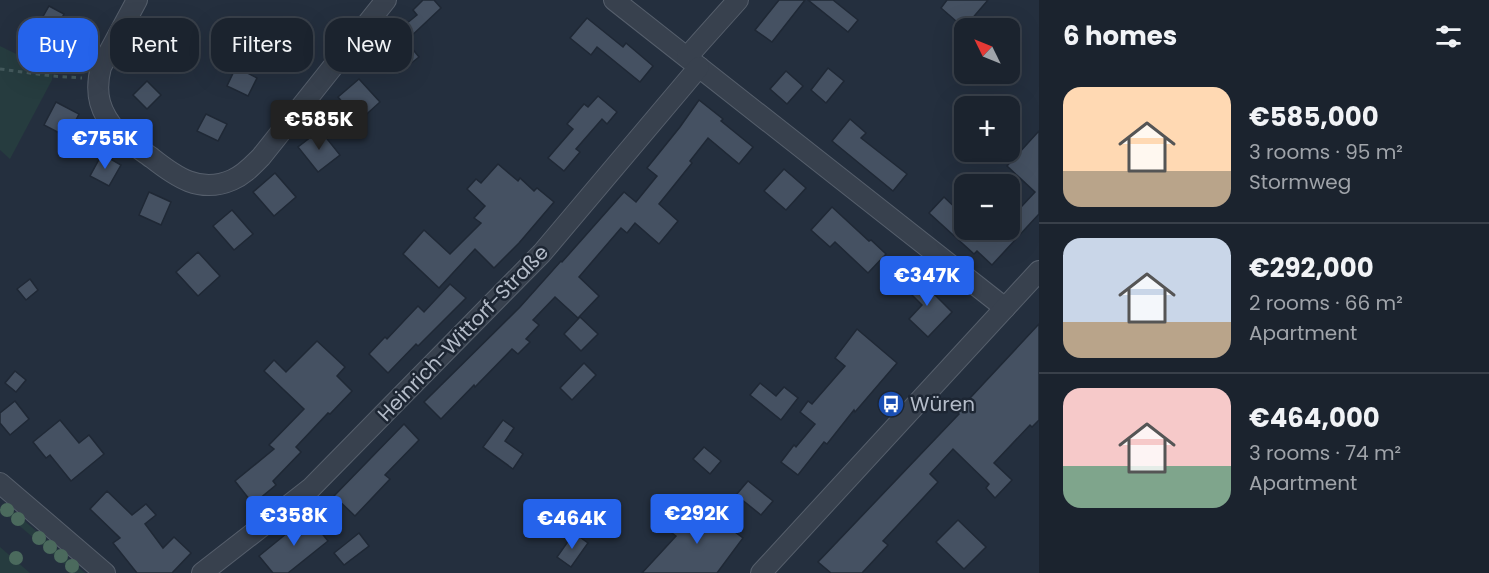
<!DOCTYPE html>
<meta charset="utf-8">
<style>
:root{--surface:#1b232e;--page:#282f3a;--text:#f1f3f6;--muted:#a0a4aa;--line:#39404a;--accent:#2563eb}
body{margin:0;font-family:Poppins,sans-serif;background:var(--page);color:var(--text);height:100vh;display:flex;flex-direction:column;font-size:22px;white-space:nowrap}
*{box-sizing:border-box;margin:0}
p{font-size:20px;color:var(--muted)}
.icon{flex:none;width:33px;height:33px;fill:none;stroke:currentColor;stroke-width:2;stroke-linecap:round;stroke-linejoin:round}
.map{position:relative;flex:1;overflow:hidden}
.sheet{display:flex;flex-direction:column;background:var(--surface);width:450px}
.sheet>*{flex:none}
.guide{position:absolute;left:18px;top:18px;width:570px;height:54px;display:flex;gap:12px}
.needle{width:39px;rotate:313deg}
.controls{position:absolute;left:954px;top:18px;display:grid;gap:12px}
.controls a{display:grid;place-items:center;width:66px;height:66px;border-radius:12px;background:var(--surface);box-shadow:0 6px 24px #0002,0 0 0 2px var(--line);font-size:30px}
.price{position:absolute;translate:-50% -51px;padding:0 14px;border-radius:6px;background:var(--accent);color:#fff;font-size:20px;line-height:39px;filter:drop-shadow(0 2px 3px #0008)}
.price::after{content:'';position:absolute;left:50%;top:36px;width:18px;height:14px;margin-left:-9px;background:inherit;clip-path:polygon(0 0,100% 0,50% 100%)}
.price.current{background:#222;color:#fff}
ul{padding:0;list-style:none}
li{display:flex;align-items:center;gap:18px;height:150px;padding:0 24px}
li+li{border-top:2px solid var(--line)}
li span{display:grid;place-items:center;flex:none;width:168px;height:120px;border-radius:18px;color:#555}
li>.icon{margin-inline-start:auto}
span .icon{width:72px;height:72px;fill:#fffc;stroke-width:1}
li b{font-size:26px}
h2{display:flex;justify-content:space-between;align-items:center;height:72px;padding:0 24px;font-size:26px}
.pill{padding:0 21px;border-radius:18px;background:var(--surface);box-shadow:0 6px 24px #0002,0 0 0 2px var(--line);font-size:21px;line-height:54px}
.pill.current{background:var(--accent);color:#fff}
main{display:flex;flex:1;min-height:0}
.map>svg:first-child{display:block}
.green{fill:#263c3f}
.building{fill:#455162;stroke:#1f2835;stroke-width:1.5}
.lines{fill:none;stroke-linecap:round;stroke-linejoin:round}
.minor-casing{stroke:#565f6c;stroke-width:22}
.path{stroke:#44595c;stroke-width:3;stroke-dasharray:4.5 4.5;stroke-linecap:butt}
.minor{stroke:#38414e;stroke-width:20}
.tree{fill:#4b6a5d}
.labels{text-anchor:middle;stroke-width:5;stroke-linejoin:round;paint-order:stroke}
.street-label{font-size:20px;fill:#b4bcc9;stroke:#1d2633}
.poi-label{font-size:20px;fill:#b4bcc9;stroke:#1d2633;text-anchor:start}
</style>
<main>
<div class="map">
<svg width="1039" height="573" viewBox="0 0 1039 573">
<rect width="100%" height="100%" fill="#242f3e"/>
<g class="green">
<path d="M0 46 53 72 52 80 10 159 0 150Z"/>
<path d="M7 506 85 573H75L2 511Z"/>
<path d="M0 547 30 573H0Z"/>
</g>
<g class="building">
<path d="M423 0H434L441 8 406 41 419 57 399 73 378 47 417 15 413 10Z"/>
<path d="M779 0H805L772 42 755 30Z"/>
<path d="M808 0H833L858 20 848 32Z"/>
<path d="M947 0H988L964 28 941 8Z"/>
<path d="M49 6 64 14 52 35 37 27Z"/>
<path d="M587 18 623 47 626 43 653 66 640 82 597 47 591 55 570 38Z"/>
<path d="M267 23 289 33 280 51 259 40Z"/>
<path d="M156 25 171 39 155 54 141 40Z"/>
<path d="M236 67 257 78 248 96 227 86Z"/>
<path d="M828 68 844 81 826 103 811 90Z"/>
<path d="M786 71 803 86 787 104 770 89Z"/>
<path d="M359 79 380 102 359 121 338 97Z"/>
<path d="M147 81 161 95 147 109 133 95Z"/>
<path d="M598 96 617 112 607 124 602 119 576 149 580 152 564 171 548 158 573 129 567 124 584 104 588 107Z"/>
<path d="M699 100 723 119 721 121 753 147 739 164 708 138 690 161 692 163 659 204 678 221 659 244 635 223 627 233 621 228 579 277 599 296 578 318 555 297 533 320 539 325 526 339 530 342 518 354 512 349 475 387 474 385 441 419 424 402 520 307 561 261 562 262 624 192 636 202 657 176 647 168 680 127Z"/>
<path d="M56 102 79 114 67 137 44 125Z"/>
<path d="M206 114 227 124 218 141 197 131Z"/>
<path d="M850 119 866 133 861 138 907 174 893 191 832 141Z"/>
<path d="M320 130 340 155 318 172 298 147Z"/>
<path d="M1039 131V214L992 265 977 251 974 254 929 213 944 197 964 216V230H979L991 240 1000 230H1010V219L1035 192 1007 166Z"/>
<path d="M102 154 121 165 109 186 90 176Z"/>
<path d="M498 164 518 181 520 178 534 191 537 188 554 202 519 243 494 268 475 249 439 288 403 254 424 230 450 254 481 223 474 218 485 206 467 189 476 179 481 183Z"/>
<path d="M784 169 806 188 786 210 764 191Z"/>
<path d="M275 173 296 197 274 216 253 192Z"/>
<path d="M149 192 171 202 161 225 139 215Z"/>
<path d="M832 207 869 241 871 240 886 254 868 273 835 242 830 247 811 230Z"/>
<path d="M232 210 253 234 234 250 213 226Z"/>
<path d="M198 252 220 276 198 296 176 272Z"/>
<path d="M916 274 932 289 930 290 952 312 928 337 909 319 922 305 911 294 912 293 905 286Z"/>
<path d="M30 279 38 290 26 300 17 289Z"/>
<path d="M450 284 466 298 418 346 416 344 388 373 369 354 385 337 387 339 418 306 424 312Z"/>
<path d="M580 317 598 334 581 351 564 334Z"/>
<path d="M1039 324V420L1032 427 1030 425 994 463 1012 480 995 498 986 488 989 484 953 449 930 474 938 482 883 541 888 545 862 573H831L818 562 959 414 957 412Z"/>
<path d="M857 329 897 363 855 412 854 410 827 444 824 442 798 475 781 462 794 445 796 447 815 424 800 412 808 401 812 404 845 366 835 358Z"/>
<path d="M317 341 345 367 337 376 352 391 330 414 328 413 296 447 301 452 273 481 276 485 253 504 235 481 274 449 269 445 304 409 264 371 274 360 286 372Z"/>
<path d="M584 363 596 375 572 400 560 388Z"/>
<path d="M15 371 26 380 16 392 5 383Z"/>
<path d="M760 383 776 396 784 387 798 398 781 420 750 395Z"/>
<path d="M15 401 29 419 10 435 0 423V413Z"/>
<path d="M60 420 79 443 89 435 104 454 71 481 50 455 46 458 33 442Z"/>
<path d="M503 420 514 428 505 441 523 454 513 469 483 447Z"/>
<path d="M404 424 419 440 385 475 390 479 355 516 334 496Z"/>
<path d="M704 447 721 461 710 474 693 459Z"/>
<path d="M748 481 773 501 761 515 736 495Z"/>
<path d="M107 491 132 515 146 504 156 515 145 524 163 548 174 537 191 553 172 573H137L113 543 120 538 90 509Z"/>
<path d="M695 502 743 538 717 573H642L676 536 672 533Z"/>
<path d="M308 516 328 541 288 573H273L259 556Z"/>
<path d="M958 520 986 547 964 569 936 542Z"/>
<path d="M359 533 369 546 344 565 334 553Z"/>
<path d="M574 533 588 543 571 567 557 557Z"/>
</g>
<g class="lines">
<defs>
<g id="minor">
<path d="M137 0 101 67C94 94 100 113 118 133 129 142 141 150 152 158 176 177 200 194 232 180 244 175 252 166 261 157L386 0"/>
<path d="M614 0 1005 308"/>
<path d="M687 57 738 0"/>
<path d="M0 483 105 573"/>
<path d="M202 573 311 488 542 253 699 67"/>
<path d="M761 573 1039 271"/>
</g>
</defs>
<use href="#minor" class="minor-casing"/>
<path class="path" d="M0 69 52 76 82 78"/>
<use href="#minor" class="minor"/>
</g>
<g class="tree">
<circle cx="7" cy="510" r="7"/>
<circle cx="18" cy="519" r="7"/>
<circle cx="39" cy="538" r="7"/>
<circle cx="50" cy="547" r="7"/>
<circle cx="61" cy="556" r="7"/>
<circle cx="16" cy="558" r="7"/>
<circle cx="72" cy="566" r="7"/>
</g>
<defs>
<symbol id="bus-disc" viewBox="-11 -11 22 22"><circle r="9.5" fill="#1a4fb4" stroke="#1d2633"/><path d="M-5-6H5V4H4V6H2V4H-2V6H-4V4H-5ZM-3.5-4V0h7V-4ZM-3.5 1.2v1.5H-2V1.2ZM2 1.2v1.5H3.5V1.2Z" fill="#fff"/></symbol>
</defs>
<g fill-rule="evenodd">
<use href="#bus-disc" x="876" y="389" width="30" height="30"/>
</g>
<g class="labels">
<g class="street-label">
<text transform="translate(463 333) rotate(-46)" y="7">Heinrich-Wittorf-Straße</text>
</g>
<g class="poi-label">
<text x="910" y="411">Würen</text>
</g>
</g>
</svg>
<div class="controls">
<a><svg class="needle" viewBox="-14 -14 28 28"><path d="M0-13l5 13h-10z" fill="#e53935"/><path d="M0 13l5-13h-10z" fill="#a0a4aa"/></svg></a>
<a>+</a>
<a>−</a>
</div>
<b class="price current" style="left:319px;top:151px">€585K</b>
<b class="price" style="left:105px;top:170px">€755K</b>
<b class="price" style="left:927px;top:307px">€347K</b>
<b class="price" style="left:697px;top:545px">€292K</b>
<b class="price" style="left:294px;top:547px">€358K</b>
<b class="price" style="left:572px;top:550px">€464K</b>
<div class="guide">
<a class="pill current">Buy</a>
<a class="pill">Rent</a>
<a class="pill">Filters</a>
<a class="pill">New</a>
</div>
</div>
<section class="sheet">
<h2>6 homes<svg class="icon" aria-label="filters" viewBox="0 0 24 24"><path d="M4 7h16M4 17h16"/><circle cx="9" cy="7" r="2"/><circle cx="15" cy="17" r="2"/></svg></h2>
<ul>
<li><span style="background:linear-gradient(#ffd9b3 70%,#b9a48a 0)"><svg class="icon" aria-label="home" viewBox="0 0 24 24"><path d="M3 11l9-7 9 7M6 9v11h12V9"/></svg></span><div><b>€585,000</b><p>3 rooms · 95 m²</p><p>Stormweg</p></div></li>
<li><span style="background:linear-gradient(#c9d6e8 70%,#b9a48a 0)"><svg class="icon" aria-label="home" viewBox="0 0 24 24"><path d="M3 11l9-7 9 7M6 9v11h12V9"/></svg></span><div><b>€292,000</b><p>2 rooms · 66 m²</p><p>Apartment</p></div></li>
<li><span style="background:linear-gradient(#f6c9c9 65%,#7fa58c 0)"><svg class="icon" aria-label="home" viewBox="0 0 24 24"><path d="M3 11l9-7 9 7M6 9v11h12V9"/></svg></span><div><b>€464,000</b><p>3 rooms · 74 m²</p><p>Apartment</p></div></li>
</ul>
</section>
</main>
